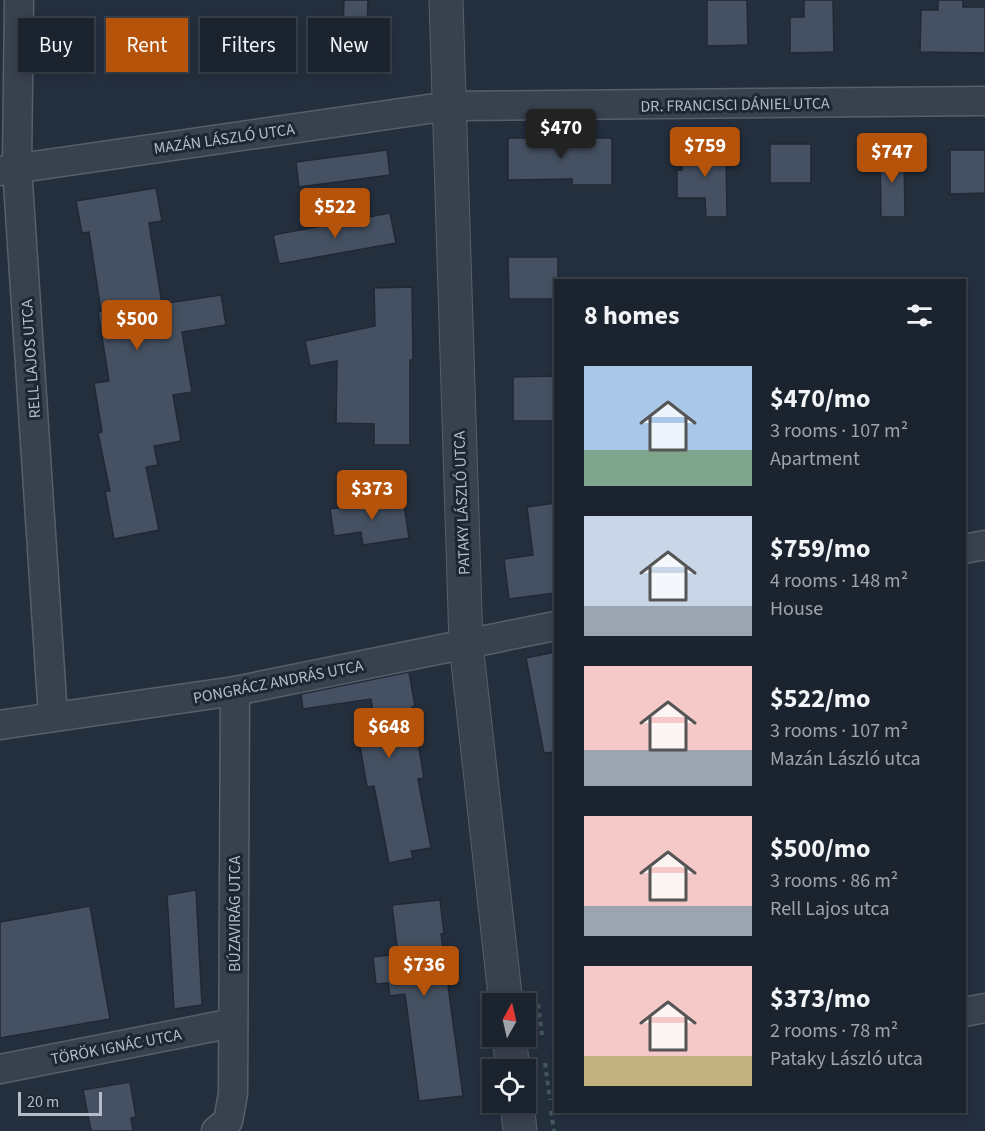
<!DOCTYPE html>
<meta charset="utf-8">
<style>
:root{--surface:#1b232e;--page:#282f3a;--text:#f1f3f6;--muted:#a0a4aa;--line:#39404a;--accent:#b45309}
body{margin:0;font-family:"Source Sans 3",sans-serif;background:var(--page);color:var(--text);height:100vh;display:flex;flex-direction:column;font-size:22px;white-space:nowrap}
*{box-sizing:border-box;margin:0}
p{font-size:20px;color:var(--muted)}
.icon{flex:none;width:33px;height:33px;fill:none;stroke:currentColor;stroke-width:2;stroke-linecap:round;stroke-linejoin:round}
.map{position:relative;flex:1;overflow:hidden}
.details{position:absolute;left:554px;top:279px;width:412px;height:834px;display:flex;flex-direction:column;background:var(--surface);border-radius:0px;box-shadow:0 3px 9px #0003,0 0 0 2px var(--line)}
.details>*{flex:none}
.hud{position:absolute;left:18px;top:18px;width:446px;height:54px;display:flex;gap:12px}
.needle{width:39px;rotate:8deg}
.controls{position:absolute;left:482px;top:993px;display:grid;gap:12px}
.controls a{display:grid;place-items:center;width:54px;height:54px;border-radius:0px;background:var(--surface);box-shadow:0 3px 9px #0003,0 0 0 2px var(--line);font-size:30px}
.scale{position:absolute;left:18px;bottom:15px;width:84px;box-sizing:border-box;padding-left:6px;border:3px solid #b4bcc9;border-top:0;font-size:16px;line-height:21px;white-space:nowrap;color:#b4bcc9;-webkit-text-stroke:4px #1d2633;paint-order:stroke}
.price{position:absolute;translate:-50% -51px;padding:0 14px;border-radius:6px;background:var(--accent);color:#fff;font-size:20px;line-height:39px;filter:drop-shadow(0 2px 3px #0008)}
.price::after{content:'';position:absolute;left:50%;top:36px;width:18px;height:14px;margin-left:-9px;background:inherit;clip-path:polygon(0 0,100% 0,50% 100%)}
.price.current{background:#222;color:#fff}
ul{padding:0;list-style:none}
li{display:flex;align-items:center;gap:18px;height:150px;padding:0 30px}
li span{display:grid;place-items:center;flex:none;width:168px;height:120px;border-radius:0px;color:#555}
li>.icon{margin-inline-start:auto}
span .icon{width:72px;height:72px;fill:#fffc;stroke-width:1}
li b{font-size:26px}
h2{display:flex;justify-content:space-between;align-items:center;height:72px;padding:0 30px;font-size:26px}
.tag{padding:0 21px;border-radius:0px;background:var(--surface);box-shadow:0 3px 9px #0003,0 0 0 2px var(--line);font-size:21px;line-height:54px}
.tag.current{background:var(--accent);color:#fff}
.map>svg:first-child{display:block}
.building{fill:#455162;stroke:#1f2835;stroke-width:1.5}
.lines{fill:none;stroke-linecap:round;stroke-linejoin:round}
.minor-casing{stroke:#565f6c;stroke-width:31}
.tertiary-casing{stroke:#565f6c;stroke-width:35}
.path{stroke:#44595c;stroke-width:4;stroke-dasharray:4.5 4.5;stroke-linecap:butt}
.minor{stroke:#38414e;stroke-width:28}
.tertiary{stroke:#38414e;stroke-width:33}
.labels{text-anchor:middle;stroke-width:6;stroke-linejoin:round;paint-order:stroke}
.street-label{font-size:16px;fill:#b4bcc9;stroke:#1d2633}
</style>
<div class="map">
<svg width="985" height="1131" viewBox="0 0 985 1131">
<rect width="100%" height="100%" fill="#242f3e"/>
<g class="building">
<path d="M344 0H368L367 31 343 30Z"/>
<path d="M707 0H747L748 45 707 46Z"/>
<path d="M804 0H833L834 52 790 53V17H804Z"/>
<path d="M938 0H963V7H985V53L920 52 921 10H938Z"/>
<path d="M508 138H612V185H572V179L508 180Z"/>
<rect x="770" y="144" width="41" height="39"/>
<path d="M726 147 727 217H706L705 198H677V170H682V148Z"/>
<path d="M387 150 390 175 299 187 296 162Z"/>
<path d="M950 150H985V193L950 194Z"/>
<path d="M880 151H904L905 217H881Z"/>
<path d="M156 188 162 221 149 223 162 304 221 295 226 325 182 332 192 392 173 395 181 441 154 446 158 465 146 467 159 530 114 539 105 491H110L98 433 102 432 94 383 109 381 98 312 101 311 89 232 82 233 76 201Z"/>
<path d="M390 213 396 243 279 264 273 235Z"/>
<path d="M508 257H558V280H555V299H509Z"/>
<path d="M412 287 413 360H410V445H374V424L336 423 337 361 310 366 305 341 375 326 374 288Z"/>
<path d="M555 376V421H513V377Z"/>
<path d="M403 498 409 538 363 545 361 532 334 536 330 509Z"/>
<path d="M555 503V593L509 599 504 559 533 555 527 507Z"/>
<path d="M555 652V752L544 753 526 658Z"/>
<path d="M409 672 415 706 412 707 424 778 418 779 431 848 411 851 413 858 389 863 374 786 367 787 360 746 378 744 371 699 303 709 301 694Z"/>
<path d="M196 890 202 1005 174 1009 167 895Z"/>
<path d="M440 900 444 934H441L463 1096 419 1101 405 994 390 996 388 983 376 984 373 957 398 954 392 905Z"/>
<path d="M90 906 110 1019 0 1038V922Z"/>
<path d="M130 1082 136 1117 131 1118 133 1131H91L83 1090Z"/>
</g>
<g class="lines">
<defs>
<g id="minor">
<path d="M19 0 17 167 53 717"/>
<path d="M0 171 449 106 985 101"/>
<path d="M964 549 985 545"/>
<path d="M0 725 235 691 555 626"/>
<path d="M964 1012 985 1008"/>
<path d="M0 1069 233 1023"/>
<path d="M216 1131 228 1121 233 1094 235 691"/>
</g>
<g id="tertiary">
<path d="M446 0 466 644 506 1004"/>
<path d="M509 1036 513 1070"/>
<path d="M517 1102 520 1131"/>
</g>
</defs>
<use href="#minor" class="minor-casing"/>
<use href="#tertiary" class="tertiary-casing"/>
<g class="path">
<path d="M538 1004 542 1035"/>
<path d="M545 1063 550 1100"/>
<path d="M551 1111 554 1131"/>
</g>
<use href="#minor" class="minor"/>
<use href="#tertiary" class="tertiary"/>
</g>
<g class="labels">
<g class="street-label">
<text transform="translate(735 104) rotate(-1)" y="6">DR. FRANCISCI DÁNIEL UTCA</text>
<text transform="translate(224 138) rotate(-8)" y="6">MAZÁN LÁSZLÓ UTCA</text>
<text transform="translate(30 359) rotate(-94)" y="6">RELL LAJOS UTCA</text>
<text transform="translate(461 503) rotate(-92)" y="6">PATAKY LÁSZLÓ UTCA</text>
<text transform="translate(278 681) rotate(-11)" y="6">PONGRÁCZ ANDRÁS UTCA</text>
<text transform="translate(234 914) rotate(-90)" y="6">BÚZAVIRÁG UTCA</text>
<text transform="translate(116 1046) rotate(-11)" y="6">TÖRÖK IGNÁC UTCA</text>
</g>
</g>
</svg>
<div class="controls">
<a><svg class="needle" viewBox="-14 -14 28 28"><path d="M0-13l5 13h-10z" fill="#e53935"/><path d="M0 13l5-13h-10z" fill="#a0a4aa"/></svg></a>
<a><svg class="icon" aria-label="locate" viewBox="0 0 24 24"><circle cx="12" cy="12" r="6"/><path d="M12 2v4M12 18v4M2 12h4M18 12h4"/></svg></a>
</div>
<div class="scale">20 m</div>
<b class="price current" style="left:561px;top:160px">$470</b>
<b class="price" style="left:705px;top:178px">$759</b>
<b class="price" style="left:892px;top:184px">$747</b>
<b class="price" style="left:335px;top:239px">$522</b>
<b class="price" style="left:137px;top:351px">$500</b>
<b class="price" style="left:372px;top:521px">$373</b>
<b class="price" style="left:389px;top:759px">$648</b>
<b class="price" style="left:424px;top:997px">$736</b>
<div class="hud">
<a class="tag">Buy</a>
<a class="tag current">Rent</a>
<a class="tag">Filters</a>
<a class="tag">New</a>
</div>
<section class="details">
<h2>8 homes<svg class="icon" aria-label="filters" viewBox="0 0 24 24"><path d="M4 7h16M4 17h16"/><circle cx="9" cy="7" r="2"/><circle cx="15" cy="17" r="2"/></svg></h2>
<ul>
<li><span style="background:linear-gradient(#a9c7e8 70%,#7fa58c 0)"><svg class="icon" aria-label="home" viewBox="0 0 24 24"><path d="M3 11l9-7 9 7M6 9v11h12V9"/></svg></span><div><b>$470/mo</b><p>3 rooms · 107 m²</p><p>Apartment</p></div></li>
<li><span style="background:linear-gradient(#c9d6e8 75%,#9aa5b1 0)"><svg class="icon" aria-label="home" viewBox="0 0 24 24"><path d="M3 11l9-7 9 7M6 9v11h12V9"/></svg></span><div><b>$759/mo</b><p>4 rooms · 148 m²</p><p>House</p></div></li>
<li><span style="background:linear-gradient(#f6c9c9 70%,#9aa5b1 0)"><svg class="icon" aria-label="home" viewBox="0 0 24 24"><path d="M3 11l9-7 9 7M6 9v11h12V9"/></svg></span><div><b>$522/mo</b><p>3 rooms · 107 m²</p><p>Mazán László utca</p></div></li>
<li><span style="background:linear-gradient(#f6c9c9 75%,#9aa5b1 0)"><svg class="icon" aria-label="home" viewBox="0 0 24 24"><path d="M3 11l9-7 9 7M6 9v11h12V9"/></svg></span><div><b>$500/mo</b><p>3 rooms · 86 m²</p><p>Rell Lajos utca</p></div></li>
<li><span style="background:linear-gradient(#f6c9c9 75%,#c2b280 0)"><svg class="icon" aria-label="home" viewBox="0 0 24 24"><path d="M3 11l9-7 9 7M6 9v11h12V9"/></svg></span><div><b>$373/mo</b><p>2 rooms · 78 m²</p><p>Pataky László utca</p></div></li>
</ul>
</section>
</div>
